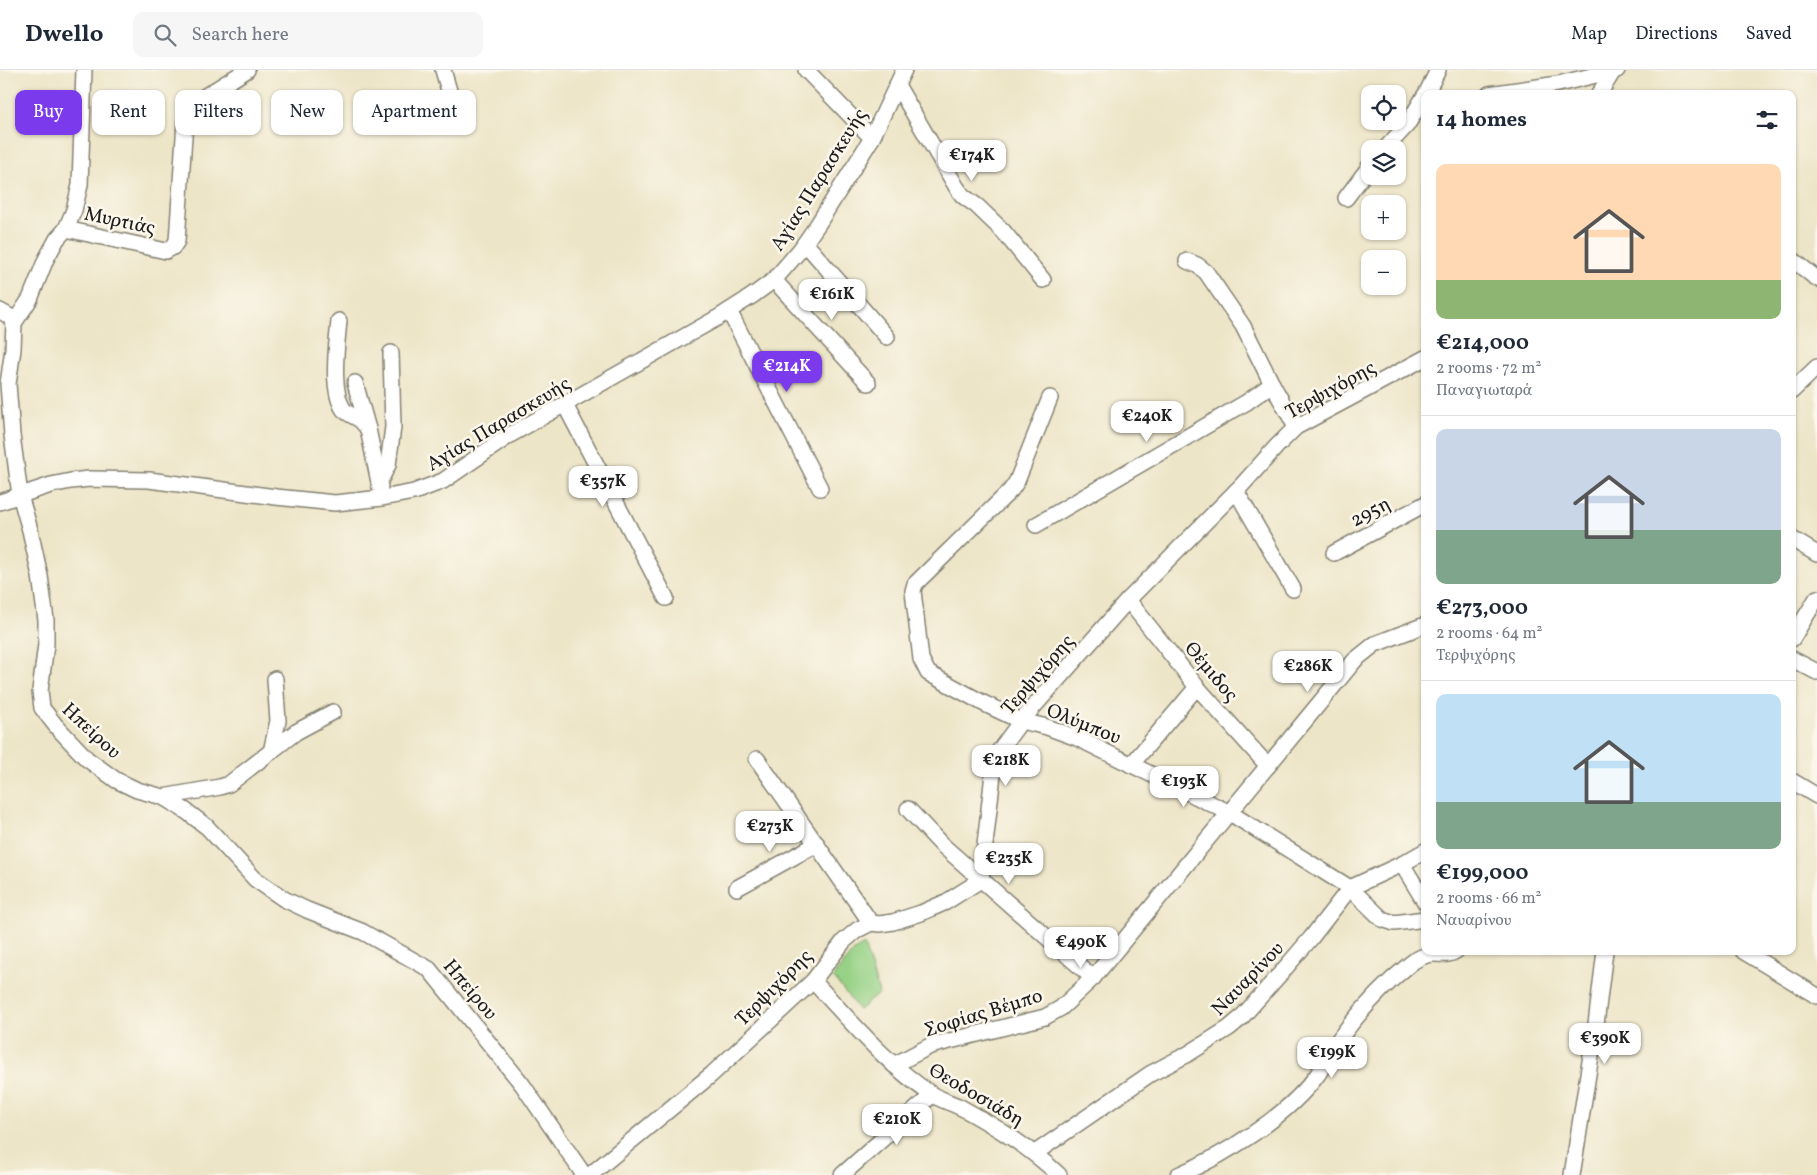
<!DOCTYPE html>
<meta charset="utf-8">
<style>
:root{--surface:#fff;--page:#f6f6f7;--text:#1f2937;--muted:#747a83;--line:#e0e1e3;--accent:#7c3aed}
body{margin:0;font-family:Vollkorn,serif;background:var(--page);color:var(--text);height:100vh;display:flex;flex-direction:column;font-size:19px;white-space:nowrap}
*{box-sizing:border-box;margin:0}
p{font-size:16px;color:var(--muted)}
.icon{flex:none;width:28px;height:28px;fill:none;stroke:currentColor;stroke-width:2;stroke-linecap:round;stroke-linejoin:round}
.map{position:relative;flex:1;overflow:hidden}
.side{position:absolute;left:1421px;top:20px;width:375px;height:865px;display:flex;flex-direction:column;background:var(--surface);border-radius:10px;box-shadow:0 1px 4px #0004}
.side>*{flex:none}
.banner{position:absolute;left:15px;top:20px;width:475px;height:45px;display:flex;gap:10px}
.buttons{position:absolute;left:1361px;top:15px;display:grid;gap:10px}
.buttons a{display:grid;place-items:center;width:45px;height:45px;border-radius:10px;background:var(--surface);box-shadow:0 1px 4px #0004;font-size:25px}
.price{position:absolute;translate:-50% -42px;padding:0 11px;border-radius:10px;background:#fff;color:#222;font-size:16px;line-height:32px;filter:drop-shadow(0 1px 2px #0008)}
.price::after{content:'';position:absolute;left:50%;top:30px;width:15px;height:11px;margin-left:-8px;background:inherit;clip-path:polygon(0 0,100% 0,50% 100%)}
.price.on{background:var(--accent);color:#fff}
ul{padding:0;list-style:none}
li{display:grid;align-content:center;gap:10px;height:265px;padding:0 15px}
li+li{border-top:1px solid var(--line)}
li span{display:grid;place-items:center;height:155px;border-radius:10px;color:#555}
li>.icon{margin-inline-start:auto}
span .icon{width:90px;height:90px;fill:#fffc;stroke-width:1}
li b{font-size:21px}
h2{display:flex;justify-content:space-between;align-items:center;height:60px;padding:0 15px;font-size:21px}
.chip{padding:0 18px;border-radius:10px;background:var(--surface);box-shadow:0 1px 4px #0004;font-size:18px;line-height:45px}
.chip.on{background:var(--accent);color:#fff}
header{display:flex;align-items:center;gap:30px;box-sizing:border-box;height:70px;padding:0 25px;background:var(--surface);border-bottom:1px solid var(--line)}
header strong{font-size:24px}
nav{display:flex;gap:28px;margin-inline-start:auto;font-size:18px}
.search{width:350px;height:45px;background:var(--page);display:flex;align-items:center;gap:12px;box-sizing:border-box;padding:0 18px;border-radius:10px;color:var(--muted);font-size:19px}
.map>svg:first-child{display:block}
.green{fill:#96d185;stroke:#597650}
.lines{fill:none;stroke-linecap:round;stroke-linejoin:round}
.minor-casing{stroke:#848072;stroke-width:18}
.minor{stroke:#fff;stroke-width:15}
.labels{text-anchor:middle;stroke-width:5;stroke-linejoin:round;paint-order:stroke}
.street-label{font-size:20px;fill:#1c1c1c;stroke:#fbf7ec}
</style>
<header>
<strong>Dwello</strong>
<div class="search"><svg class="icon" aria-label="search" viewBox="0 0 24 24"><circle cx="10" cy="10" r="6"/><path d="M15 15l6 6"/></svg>Search here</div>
<nav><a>Map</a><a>Directions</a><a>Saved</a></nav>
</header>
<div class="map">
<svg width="1817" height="1105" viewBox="0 0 1817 1105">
<rect width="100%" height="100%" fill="#fbf7ec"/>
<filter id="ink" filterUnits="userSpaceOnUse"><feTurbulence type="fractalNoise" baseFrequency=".02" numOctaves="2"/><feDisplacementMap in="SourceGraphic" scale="10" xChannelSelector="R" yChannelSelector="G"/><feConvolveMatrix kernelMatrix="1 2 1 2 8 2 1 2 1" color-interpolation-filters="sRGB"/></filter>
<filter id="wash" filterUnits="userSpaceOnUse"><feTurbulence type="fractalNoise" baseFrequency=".0096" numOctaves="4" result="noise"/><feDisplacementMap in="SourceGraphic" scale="20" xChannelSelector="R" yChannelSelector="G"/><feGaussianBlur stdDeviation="1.12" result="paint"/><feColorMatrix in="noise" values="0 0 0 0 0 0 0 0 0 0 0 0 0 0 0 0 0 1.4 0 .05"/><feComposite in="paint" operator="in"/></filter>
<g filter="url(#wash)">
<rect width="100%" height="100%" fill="#ede5c7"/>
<path class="green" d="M864 875 879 923 859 940 833 907 854 881Z"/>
</g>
<g filter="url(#ink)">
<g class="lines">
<defs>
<g id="minor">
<path d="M84 0 80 115 74 140 66 159 57 169 46 189 30 229 14 253 13 279 8 314 12 365 20 425 30 460 40 506 46 550V574L40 621 42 638 56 656 87 689 116 710 137 720 163 727 186 741 207 757 255 809 284 829 307 840 363 862 429 899 522 1014 584 1105"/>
<path d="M443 0 450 24"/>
<path d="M806 0 872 68"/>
<path d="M897 15 957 118 963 126 977 136 1003 161 1043 210"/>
<path d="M1426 24 1438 0"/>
<path d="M1489 24 1558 14 1617 0"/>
<path d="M1599 24 1614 0"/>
<path d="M1385 79 1407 55 1425 25"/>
<path d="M1346 128 1370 96"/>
<path d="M66 159 166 181 173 177 177 171 185 52 188 40 194 33 247 0"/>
<path d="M805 173 887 267"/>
<path d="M1792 189 1817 209"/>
<path d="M1187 191 1197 195 1206 202 1243 256 1272 314 1296 357"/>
<path d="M774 210 868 313"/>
<path d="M0 241 9 246 14 253"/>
<path d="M729 241 820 418"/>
<path d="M339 251C337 273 330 321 344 340 348 344 352 345 357 348 361 350 365 355 368 359"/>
<path d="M355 313 368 359 380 417"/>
<path d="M1792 321 1817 297"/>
<path d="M1050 328 1017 411 1011 420 915 514 913 521 921 589 928 603 983 633 1021 651 1047 657 1077 668 1230 743 1350 818 1382 849 1394 853 1425 849"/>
<path d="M565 335 666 528"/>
<path d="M379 413 388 395 393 357 391 283"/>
<path d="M1236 421 1293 519"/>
<path d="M0 432 51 415 71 411 89 409 149 410 276 427 335 433 382 428 414 422 443 411 510 365 719 247 752 226 774 210 800 180 818 154 872 68 904 0"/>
<path d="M1036 455 1247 332 1272 314"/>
<path d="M1792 469 1817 484"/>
<path d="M1334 483 1425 434"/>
<path d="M1128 530 1197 617 1268 696"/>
<path d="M1792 569 1817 528"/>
<path d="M1792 589 1817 602"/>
<path d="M271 682 278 651 275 609"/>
<path d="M757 689 871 853"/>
<path d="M1131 695 1197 617"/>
<path d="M1792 711 1817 726"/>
<path d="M163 727 220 717 229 714 296 662 333 642"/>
<path d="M908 739 941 774 1093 908"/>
<path d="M1402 794 1425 832"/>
<path d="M737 818 817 774"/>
<path d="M1743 881 1817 926"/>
<path d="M813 911C850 950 886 994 931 1024 941 1030 952 1033 962 1038 998 1058 1029 1077 1059 1105"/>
<path d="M894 995 930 976 1045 947 1061 938 1093 908 1355 590 1375 574 1425 555"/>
<path d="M1035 1083 1150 1004 1188 984 1229 958 1241 948 1281 903 1311 868 1350 818 1402 794 1425 781"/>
<path d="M590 1105 711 1005 813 911 844 871 857 860 871 853 880 854 893 852 921 843 946 832 981 810 994 695 999 681 1021 651 1128 530 1242 415 1277 376 1296 357 1425 288"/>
<path d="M842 1105 932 1025"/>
<path d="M1178 1105C1224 1086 1289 1045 1318 1004 1326 992 1332 980 1340 968 1360 941 1384 915 1410 894 1416 889 1426 884 1434 884 1443 884 1449 886 1456 881"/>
<path d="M1572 1105 1596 954 1605 881"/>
</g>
</defs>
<use href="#minor" class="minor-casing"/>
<use href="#minor" class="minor"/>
</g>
</g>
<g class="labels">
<g class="street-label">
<text transform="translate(818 109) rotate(-58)" y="7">Αγίας Παρασκευής</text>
<text transform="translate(120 150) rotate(12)" y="7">Μυρτιάς</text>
<text transform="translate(1330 319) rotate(-29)" y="7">Τερψιχόρης</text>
<text transform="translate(498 353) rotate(-31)" y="7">Αγίας Παρασκευής</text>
<text transform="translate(1370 441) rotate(-28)" y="7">295η</text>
<text transform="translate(1212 601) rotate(50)" y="7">Θέμιδος</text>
<text transform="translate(1037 604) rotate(-49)" y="7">Τερψιχόρης</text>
<text transform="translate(1084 653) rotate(22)" y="7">Ολύμπου</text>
<text transform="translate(92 660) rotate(43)" y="7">Ηπείρου</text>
<text transform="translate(1247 908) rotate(-46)" y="7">Ναυαρίνου</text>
<text transform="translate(773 917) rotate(-45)" y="7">Τερψιχόρης</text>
<text transform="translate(471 919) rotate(50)" y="7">Ηπείρου</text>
<text transform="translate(983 942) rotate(-17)" y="7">Σοφίας Βέμπο</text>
<text transform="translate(977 1024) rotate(30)" y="7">Θεοδοσιάδη</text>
</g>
</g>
</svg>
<div class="buttons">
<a><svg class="icon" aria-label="locate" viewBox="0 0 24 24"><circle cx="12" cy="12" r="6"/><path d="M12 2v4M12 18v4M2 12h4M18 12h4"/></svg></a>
<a><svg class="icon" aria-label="layers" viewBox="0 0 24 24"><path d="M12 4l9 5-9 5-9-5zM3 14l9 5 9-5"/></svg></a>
<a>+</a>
<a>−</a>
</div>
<b class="price" style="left:972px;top:112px">€174K</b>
<b class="price" style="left:832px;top:251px">€161K</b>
<b class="price on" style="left:787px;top:323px">€214K</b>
<b class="price" style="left:1147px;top:373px">€240K</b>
<b class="price" style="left:603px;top:438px">€357K</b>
<b class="price" style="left:1308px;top:623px">€286K</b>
<b class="price" style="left:1006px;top:717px">€218K</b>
<b class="price" style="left:1184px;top:738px">€193K</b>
<b class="price" style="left:770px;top:783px">€273K</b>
<b class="price" style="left:1009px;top:815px">€235K</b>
<b class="price" style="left:1081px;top:899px">€490K</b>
<b class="price" style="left:1605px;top:995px">€390K</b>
<b class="price" style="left:1332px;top:1009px">€199K</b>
<b class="price" style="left:897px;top:1076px">€210K</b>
<div class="banner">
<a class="chip on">Buy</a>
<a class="chip">Rent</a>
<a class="chip">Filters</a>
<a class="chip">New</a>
<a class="chip">Apartment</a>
</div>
<section class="side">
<h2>14 homes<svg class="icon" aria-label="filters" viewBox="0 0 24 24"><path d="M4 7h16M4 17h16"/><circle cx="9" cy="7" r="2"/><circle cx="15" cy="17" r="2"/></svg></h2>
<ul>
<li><span style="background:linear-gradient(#ffd9b3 75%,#8fb573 0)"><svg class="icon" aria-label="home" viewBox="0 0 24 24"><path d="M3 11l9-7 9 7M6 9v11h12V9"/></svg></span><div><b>€214,000</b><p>2 rooms · 72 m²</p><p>Παναγιωταρά</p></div></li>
<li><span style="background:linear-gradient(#c9d6e8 65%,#7fa58c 0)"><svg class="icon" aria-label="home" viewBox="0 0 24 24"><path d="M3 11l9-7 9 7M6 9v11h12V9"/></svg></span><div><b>€273,000</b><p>2 rooms · 64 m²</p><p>Τερψιχόρης</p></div></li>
<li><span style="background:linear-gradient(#bfe0f5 70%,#7fa58c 0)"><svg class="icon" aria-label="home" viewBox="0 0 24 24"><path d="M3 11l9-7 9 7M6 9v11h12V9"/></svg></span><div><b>€199,000</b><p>2 rooms · 66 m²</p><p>Ναυαρίνου</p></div></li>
</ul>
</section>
</div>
